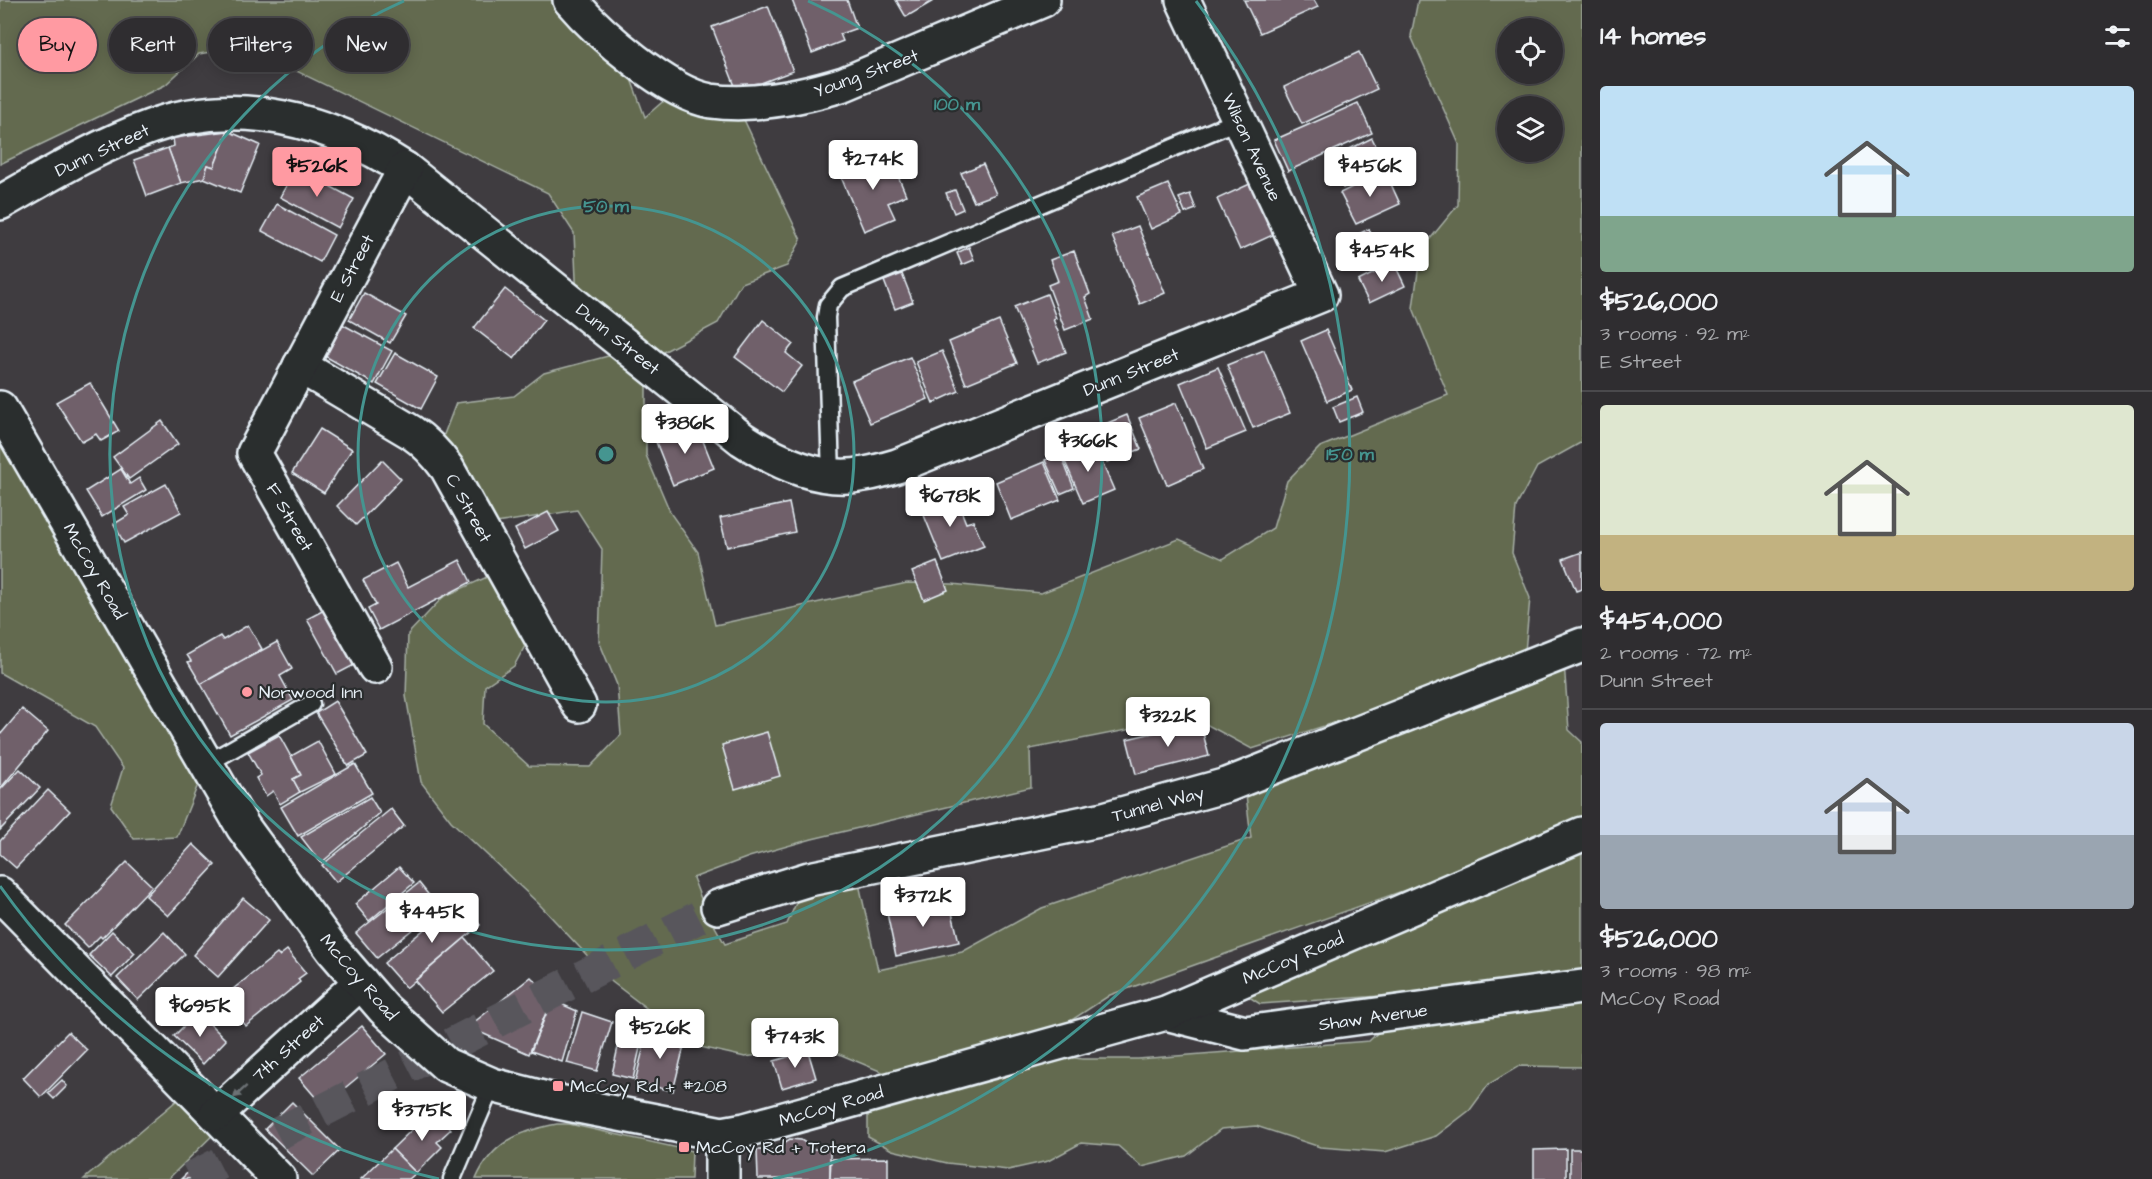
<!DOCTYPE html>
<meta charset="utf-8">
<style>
:root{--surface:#2f2d30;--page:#373538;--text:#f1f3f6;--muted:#a7a8ab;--line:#4a494c;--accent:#ff9aa2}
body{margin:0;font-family:"Architects Daughter",sans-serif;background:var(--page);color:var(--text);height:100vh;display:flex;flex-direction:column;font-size:22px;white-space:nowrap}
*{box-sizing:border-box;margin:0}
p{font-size:20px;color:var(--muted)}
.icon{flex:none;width:33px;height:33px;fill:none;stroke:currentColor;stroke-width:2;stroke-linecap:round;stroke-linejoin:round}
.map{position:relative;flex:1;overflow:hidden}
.drawer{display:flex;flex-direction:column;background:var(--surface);width:570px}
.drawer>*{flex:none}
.top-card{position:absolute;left:18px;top:18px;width:570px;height:54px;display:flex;gap:12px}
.buttons{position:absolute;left:1497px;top:18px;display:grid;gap:12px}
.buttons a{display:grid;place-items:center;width:66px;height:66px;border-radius:50%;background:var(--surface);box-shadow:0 3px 15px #0003,0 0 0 2px var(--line);font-size:30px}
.price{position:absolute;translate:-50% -51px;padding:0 14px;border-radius:6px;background:#fff;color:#222;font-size:20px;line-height:39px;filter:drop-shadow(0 2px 3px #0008)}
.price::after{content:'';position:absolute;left:50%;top:36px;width:18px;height:14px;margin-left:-9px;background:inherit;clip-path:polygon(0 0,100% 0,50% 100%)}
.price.selected{background:var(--accent);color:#111}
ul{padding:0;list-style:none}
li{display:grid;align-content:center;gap:12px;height:318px;padding:0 18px}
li+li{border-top:2px solid var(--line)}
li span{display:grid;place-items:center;height:186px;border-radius:6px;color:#555}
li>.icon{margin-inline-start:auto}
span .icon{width:108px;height:108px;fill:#fffc;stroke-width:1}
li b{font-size:26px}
h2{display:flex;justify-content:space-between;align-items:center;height:72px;padding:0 18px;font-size:26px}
.pill{padding:0 21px;border-radius:27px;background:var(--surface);box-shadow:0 3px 15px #0003,0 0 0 2px var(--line);font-size:21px;line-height:54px}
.pill.selected{background:var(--accent);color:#111}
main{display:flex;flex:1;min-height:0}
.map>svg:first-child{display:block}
.green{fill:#636b50;stroke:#a6aea4;stroke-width:1.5;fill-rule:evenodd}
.building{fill:#70606b;stroke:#e8f1f8;stroke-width:1.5}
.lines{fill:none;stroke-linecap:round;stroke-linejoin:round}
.tertiary-tunnel{stroke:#58575c;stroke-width:33;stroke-dasharray:33 16;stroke-linecap:butt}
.service-casing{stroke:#e8f1f8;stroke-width:21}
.minor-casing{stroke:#e8f1f8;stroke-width:38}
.tertiary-casing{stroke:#e8f1f8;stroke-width:38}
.service{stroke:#2a2d2e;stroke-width:16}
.minor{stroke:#2a2d2e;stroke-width:33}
.tertiary{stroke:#2a2d2e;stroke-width:33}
.oneway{fill:#6c7275}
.ring{fill:none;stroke:#459590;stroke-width:3}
.poi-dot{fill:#ff9aa2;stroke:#2a2d2e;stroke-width:2}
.labels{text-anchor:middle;stroke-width:4.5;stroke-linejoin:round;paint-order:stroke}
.street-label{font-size:18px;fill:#e8f1f8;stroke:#2a2d2e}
.poi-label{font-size:18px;fill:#e8f1f8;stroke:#2a2d2e;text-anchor:start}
.centre{fill:#459590;stroke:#2a2d2e;stroke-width:3}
.ring-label{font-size:18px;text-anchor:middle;font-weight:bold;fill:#459590;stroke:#2a2d2e;stroke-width:4.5;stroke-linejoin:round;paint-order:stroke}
</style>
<main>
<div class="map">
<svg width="1582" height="1179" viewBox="0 0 1582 1179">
<rect width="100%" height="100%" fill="#3f3c40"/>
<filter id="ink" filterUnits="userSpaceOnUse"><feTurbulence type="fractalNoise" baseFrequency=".0167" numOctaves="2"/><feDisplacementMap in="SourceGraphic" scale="12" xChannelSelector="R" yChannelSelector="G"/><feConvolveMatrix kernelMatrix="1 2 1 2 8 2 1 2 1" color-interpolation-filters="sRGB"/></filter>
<g filter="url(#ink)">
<g class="green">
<path d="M0 0H568L624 60 645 117 675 91 738 107 801 240 787 266 741 283 718 323 648 360 577 301 574 233 548 193 245 46 199 54 165 85 0 164Z"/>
<path d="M1418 0H1582V442L1537 467 1516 507 1512 553 1530 598 1524 662 1252 749 1193 717 1030 749 1031 787 812 839 749 857 693 878 705 909 725 944 787 924 803 887 858 879 878 970 962 952 1042 908 1251 838 1245 786 1564 662 1569 730 1582 742V827L1110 995 1032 1046 899 1079 820 1046 745 1057 696 1046 612 982 539 904 451 821 421 782 406 696 408 634 443 597 498 572 532 633 514 666 485 686 483 724 529 766 590 767 621 735 617 685 599 641 602 549 577 510 490 524 440 445 456 403 514 396 544 373 627 351 646 365V455L671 514 698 552 715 625 907 583 952 584 1041 593 1179 539 1223 559 1273 528 1287 481 1320 447 1448 395 1413 308 1421 250 1458 205 1459 144 1411 36ZM1508 28H1552V74H1508ZM1508 106H1552V152H1508Z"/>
<path d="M0 418 205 767 177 837 134 839 111 806 123 768 95 727 0 673Z"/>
<path d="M1582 833V1067L1519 1066 1489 1084 1470 1110 1436 1136 1385 1152 1320 1147 1256 1126 1221 1129 1186 1156 1142 1167 1118 1146 1081 1143 1048 1161 1008 1170 947 1163 892 1150 868 1137V1109L1038 1052 1082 1059H1138L1369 1041 1388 1023 1381 996 1260 1004 1237 989Z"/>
<path d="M189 1090 223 1125 168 1179H84Z"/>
<path d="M557 1124H569L692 1151 691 1179H476C492 1142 520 1131 557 1124Z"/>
</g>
<g class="building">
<path d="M792 0H847L857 28 840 34 843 41 812 53Z"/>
<path d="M896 0H935L906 17Z"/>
<path d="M1244 0H1314L1318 7 1260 33Z"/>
<path d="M768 6 793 71 761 83 735 86 712 27Z"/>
<path d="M1359 52 1377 89 1302 124 1284 87Z"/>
<path d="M1358 103 1372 133 1288 171 1274 140Z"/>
<path d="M228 131 214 167 208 165 204 178 181 183 168 148 174 146 173 138Z"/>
<path d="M228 131 260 145 240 193 204 178 208 165 214 167Z"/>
<path d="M1372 138 1386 167 1343 188 1329 159Z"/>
<path d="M168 148 181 183 147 196 134 160Z"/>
<path d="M890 157 906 195 888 203 895 218 864 231 841 177 849 174 846 168 868 158 870 166Z"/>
<path d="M983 164 996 194 974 202 961 173Z"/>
<path d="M296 168 354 199 338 228 280 197Z"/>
<path d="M1385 171 1400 204 1356 224 1340 193Z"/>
<path d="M1252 183 1275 234 1240 250 1217 199Z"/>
<path d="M1168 184 1182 215 1151 229 1137 197Z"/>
<path d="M955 190 963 209 954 213 946 193Z"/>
<path d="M1190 194 1196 209 1185 213 1179 198Z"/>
<path d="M277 204 334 235 320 262 262 231Z"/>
<path d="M1138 226 1165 293 1140 304 1112 236Z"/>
<path d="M1369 229 1379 251 1349 264 1339 243Z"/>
<path d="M969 247 974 260 962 265 957 253Z"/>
<path d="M1074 251 1090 294 1085 297 1093 319 1065 330 1048 285 1058 281 1050 260Z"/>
<path d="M1394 263 1405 286 1369 303 1358 281Z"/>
<path d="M902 274 913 302 895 309 884 281Z"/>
<path d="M505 289 544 320 514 359 474 328Z"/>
<path d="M364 293 406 316 390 343 349 320Z"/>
<path d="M1047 294 1056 318 1053 319 1066 352 1037 363 1014 307Z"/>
<path d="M763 320 793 344 786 353 802 366 782 392 735 357Z"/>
<path d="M999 321 1017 363 966 384 949 342Z"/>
<path d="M340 323 392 351 374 384 323 355Z"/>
<path d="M1326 330 1352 390 1327 401 1301 341Z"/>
<path d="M1264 350 1290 413 1253 428 1227 365Z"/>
<path d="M942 351 959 391 933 403 916 362Z"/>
<path d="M395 353 438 377 421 409 377 384Z"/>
<path d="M910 357 928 399 870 423 852 381Z"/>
<path d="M1218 367 1246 432 1207 448 1180 383Z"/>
<path d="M90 383 119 431 101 441 96 434 82 442 56 402Z"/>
<path d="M1357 397 1363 412 1339 422 1333 407Z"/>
<path d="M1176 403 1203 469 1167 485 1139 418Z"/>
<path d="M1127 415 1141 449 1107 462 1093 429Z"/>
<path d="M162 421 178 444 129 479 113 457Z"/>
<path d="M697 426 714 468 673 485 656 442Z"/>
<path d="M320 429 352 449 324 493 292 473Z"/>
<path d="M1094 444 1114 490 1083 503 1063 457Z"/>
<path d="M1060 453 1074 488 1060 494 1045 460Z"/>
<path d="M382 460 401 479 356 525 337 506Z"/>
<path d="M1044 462 1060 500 1011 520 996 482Z"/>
<path d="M121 469 130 484 139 478 146 490 102 517 86 491Z"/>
<path d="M166 484 181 512 124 543 114 524 129 515 124 507Z"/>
<path d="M947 493 954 511 960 508 966 523 973 521 984 546 943 562 919 503Z"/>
<path d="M789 503 795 532 727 547 720 518Z"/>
<path d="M548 512 559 531 525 549 515 529Z"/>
<path d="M1582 552V589L1576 591 1563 559Z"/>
<path d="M460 560 471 582 379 630 368 609 376 605 363 580 396 563 408 587Z"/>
<path d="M937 562 948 590 924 600 912 572Z"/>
<path d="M328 608 358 663 337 674 307 619Z"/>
<path d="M248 625 262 649 201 684 188 662 191 661 187 655 220 636 223 640Z"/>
<path d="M277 642 292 669 280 676 293 700 230 735 201 684Z"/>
<path d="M335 701 367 755 348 766 316 713Z"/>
<path d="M22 709 48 731 0 789V735Z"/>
<path d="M1200 722 1209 756 1136 774 1127 739Z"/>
<path d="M767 732 780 776 735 789 722 745Z"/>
<path d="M279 735 301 775 293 779 300 792 280 804 273 791 266 796 256 778 261 775 248 752Z"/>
<path d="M318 741 336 774 300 792 293 779 301 775 291 756Z"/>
<path d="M355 764 372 793 298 836 281 807Z"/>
<path d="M20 769 40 788 0 830V790Z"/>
<path d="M48 790 70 811 16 868 0 854V841Z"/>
<path d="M370 797 380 813 321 863 301 837Z"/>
<path d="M391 809 404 826 336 882 322 865Z"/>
<path d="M193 844 215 865 168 916 146 896Z"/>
<path d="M127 862 152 886 102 938 100 936 88 948 65 925Z"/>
<path d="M399 867 414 883 369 921 355 904Z"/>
<path d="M419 883 439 908 377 958 356 933Z"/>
<path d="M243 898 269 920 218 977 193 955Z"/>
<path d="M459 900 480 925 406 988 384 963Z"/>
<path d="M949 900 959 942 896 956 887 913Z"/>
<path d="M112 931 135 953 112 977 89 955Z"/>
<path d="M164 932 185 954 138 1000 117 978Z"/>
<path d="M465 938 493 971 442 1012 415 981Z"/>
<path d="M287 950 306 973 298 979 300 982 246 1026 223 997 277 954 279 956Z"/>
<path d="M531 977 552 998 529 1054 468 1027Z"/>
<path d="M552 1000 577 1011 562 1062 531 1051Z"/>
<path d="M198 1012 226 1040 203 1064 174 1036Z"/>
<path d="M582 1012 612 1022 597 1071 567 1063Z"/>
<path d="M623 1025 644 1030 633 1079 612 1074Z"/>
<path d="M362 1026 386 1054 323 1106 299 1078Z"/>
<path d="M648 1029 686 1038 673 1091 635 1082Z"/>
<path d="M68 1032 87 1050 41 1097 23 1078Z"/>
<path d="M808 1051 816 1078 782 1088 774 1061Z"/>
<path d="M62 1080 67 1086 54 1099 48 1093Z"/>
<path d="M292 1102 340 1150 313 1176 265 1129Z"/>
<path d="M432 1110 451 1129 437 1142 442 1147 416 1173 392 1149Z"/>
<path d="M790 1139 801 1140 809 1145 812 1149H830V1179H758L757 1150H779L785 1142Z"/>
<path d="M392 1149 416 1173 409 1179H361Z"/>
<path d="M1566 1149V1179H1534V1150Z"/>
<rect x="1570" y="1149" width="12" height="30"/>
<path d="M203 1158 221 1178 181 1179Z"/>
<path d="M888 1158V1179H830L831 1159Z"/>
</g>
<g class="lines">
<path class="tertiary-tunnel" d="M190 1179 718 907"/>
<defs>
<g id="service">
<path d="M831 475 826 317 828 305 842 288 1239 120"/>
<path d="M206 764 311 704"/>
<path d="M452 1179 492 1085"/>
</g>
<g id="minor">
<path d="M570 0C598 33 668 94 711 101 755 107 802 97 844 84L1043 0"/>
<path d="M0 203C49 175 97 146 150 127 237 95 330 120 405 169L742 439C779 463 821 483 865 474 876 472 887 469 897 466L1321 295 1183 0"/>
<path d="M300 366 411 432C426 442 436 453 447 468L579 705"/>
<path d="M375 667 254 453 405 169"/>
<path d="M0 894 279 1179"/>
<path d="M1166 1013 1245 1033 1582 987"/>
<path d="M216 1114 361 982"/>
<path d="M722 1134V1179"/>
</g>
<g id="tertiary">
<path d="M0 408 243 827 333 950 384 1009 446 1065 492 1085 558 1102 722 1134 745 1130 1166 1013 1582 834"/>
<path d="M718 907 809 879 1104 819 1227 785 1582 645"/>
</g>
</defs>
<use href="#service" class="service-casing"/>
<use href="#minor" class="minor-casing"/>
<use href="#tertiary" class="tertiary-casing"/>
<use href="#service" class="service"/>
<use href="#minor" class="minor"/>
<use href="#tertiary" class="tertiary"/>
</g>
<defs><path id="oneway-solid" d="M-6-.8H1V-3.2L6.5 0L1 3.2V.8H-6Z" transform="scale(1.5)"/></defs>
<use class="oneway" href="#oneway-solid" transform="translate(240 1092) rotate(138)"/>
</g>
<g class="ring">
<circle cx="606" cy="454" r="248"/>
<path d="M808 1A496 496 0 1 1 404 1"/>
<path d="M439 1179A744 744 0 0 1 0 886M1196 1A744 744 0 0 1 773 1179"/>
</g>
<g class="poi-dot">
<circle cx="247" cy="692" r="6"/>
<rect x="552" y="1080" width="12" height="12" rx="3"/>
<rect x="678" y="1141" width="12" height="12" rx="3"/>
</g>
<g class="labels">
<g class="street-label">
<text transform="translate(866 73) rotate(-20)" y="6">Young Street</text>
<text transform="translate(1252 147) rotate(65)" y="6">Wilson Avenue</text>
<text transform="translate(102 150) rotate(-25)" y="6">Dunn Street</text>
<text transform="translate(352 268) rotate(-62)" y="6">E Street</text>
<text transform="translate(618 339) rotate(39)" y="6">Dunn Street</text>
<text transform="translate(1131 372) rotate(-22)" y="6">Dunn Street</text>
<text transform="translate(469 508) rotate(61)" y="6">C Street</text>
<text transform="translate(290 517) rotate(60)" y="6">F Street</text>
<text transform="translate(95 571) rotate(60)" y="6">McCoy Road</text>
<text transform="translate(1158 804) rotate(-15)" y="6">Tunnel Way</text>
<text transform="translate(1293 958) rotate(-23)" y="6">McCoy Road</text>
<text transform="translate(359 977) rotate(49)" y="6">McCoy Road</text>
<text transform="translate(1373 1017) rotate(-8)" y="6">Shaw Avenue</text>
<text transform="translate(288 1048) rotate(-42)" y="6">7th Street</text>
<text transform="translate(831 1106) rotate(-16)" y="6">McCoy Road</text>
</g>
<g class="poi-label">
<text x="259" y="698">Norwood Inn</text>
<text x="570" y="1092">McCoy Rd + #208</text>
<text x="696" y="1153">McCoy Rd + Totera</text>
</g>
</g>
<circle cx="606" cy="454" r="9" class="centre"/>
<g class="ring-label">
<text x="957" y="110">100 m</text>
<text x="606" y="212">50 m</text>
<text x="1350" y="460">150 m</text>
</g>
</svg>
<div class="buttons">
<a><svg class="icon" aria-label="locate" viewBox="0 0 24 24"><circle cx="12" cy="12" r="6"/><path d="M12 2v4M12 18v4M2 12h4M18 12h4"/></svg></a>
<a><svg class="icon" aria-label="layers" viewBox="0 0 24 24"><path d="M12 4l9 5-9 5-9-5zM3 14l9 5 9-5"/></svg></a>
</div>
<b class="price" style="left:873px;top:191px">$274K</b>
<b class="price selected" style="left:317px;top:198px">$526K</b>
<b class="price" style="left:1370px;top:198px">$456K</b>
<b class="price" style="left:1382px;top:283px">$454K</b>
<b class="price" style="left:685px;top:455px">$386K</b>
<b class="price" style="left:1088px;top:473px">$366K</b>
<b class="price" style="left:950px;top:528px">$678K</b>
<b class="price" style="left:1168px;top:748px">$322K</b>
<b class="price" style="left:923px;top:928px">$372K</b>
<b class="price" style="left:432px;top:944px">$445K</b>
<b class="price" style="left:200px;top:1038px">$695K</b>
<b class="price" style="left:660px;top:1060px">$526K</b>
<b class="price" style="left:795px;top:1069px">$743K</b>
<b class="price" style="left:422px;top:1142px">$375K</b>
<div class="top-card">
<a class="pill selected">Buy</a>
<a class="pill">Rent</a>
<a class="pill">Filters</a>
<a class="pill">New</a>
</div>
</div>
<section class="drawer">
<h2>14 homes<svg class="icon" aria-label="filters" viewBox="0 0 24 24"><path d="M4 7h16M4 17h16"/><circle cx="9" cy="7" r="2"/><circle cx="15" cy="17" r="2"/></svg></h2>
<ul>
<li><span style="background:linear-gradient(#bfe0f5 70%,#7fa58c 0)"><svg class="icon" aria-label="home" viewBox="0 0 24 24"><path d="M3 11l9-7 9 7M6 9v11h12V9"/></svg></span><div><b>$526,000</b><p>3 rooms · 92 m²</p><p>E Street</p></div></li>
<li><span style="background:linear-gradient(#dfe7d0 70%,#c2b280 0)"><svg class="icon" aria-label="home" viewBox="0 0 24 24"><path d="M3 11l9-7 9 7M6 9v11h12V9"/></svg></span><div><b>$454,000</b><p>2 rooms · 72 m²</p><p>Dunn Street</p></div></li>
<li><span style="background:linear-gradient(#c9d6e8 60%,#9aa5b1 0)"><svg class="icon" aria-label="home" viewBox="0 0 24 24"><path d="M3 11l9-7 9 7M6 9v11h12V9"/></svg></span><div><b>$526,000</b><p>3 rooms · 98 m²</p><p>McCoy Road</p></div></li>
</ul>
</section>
</main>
